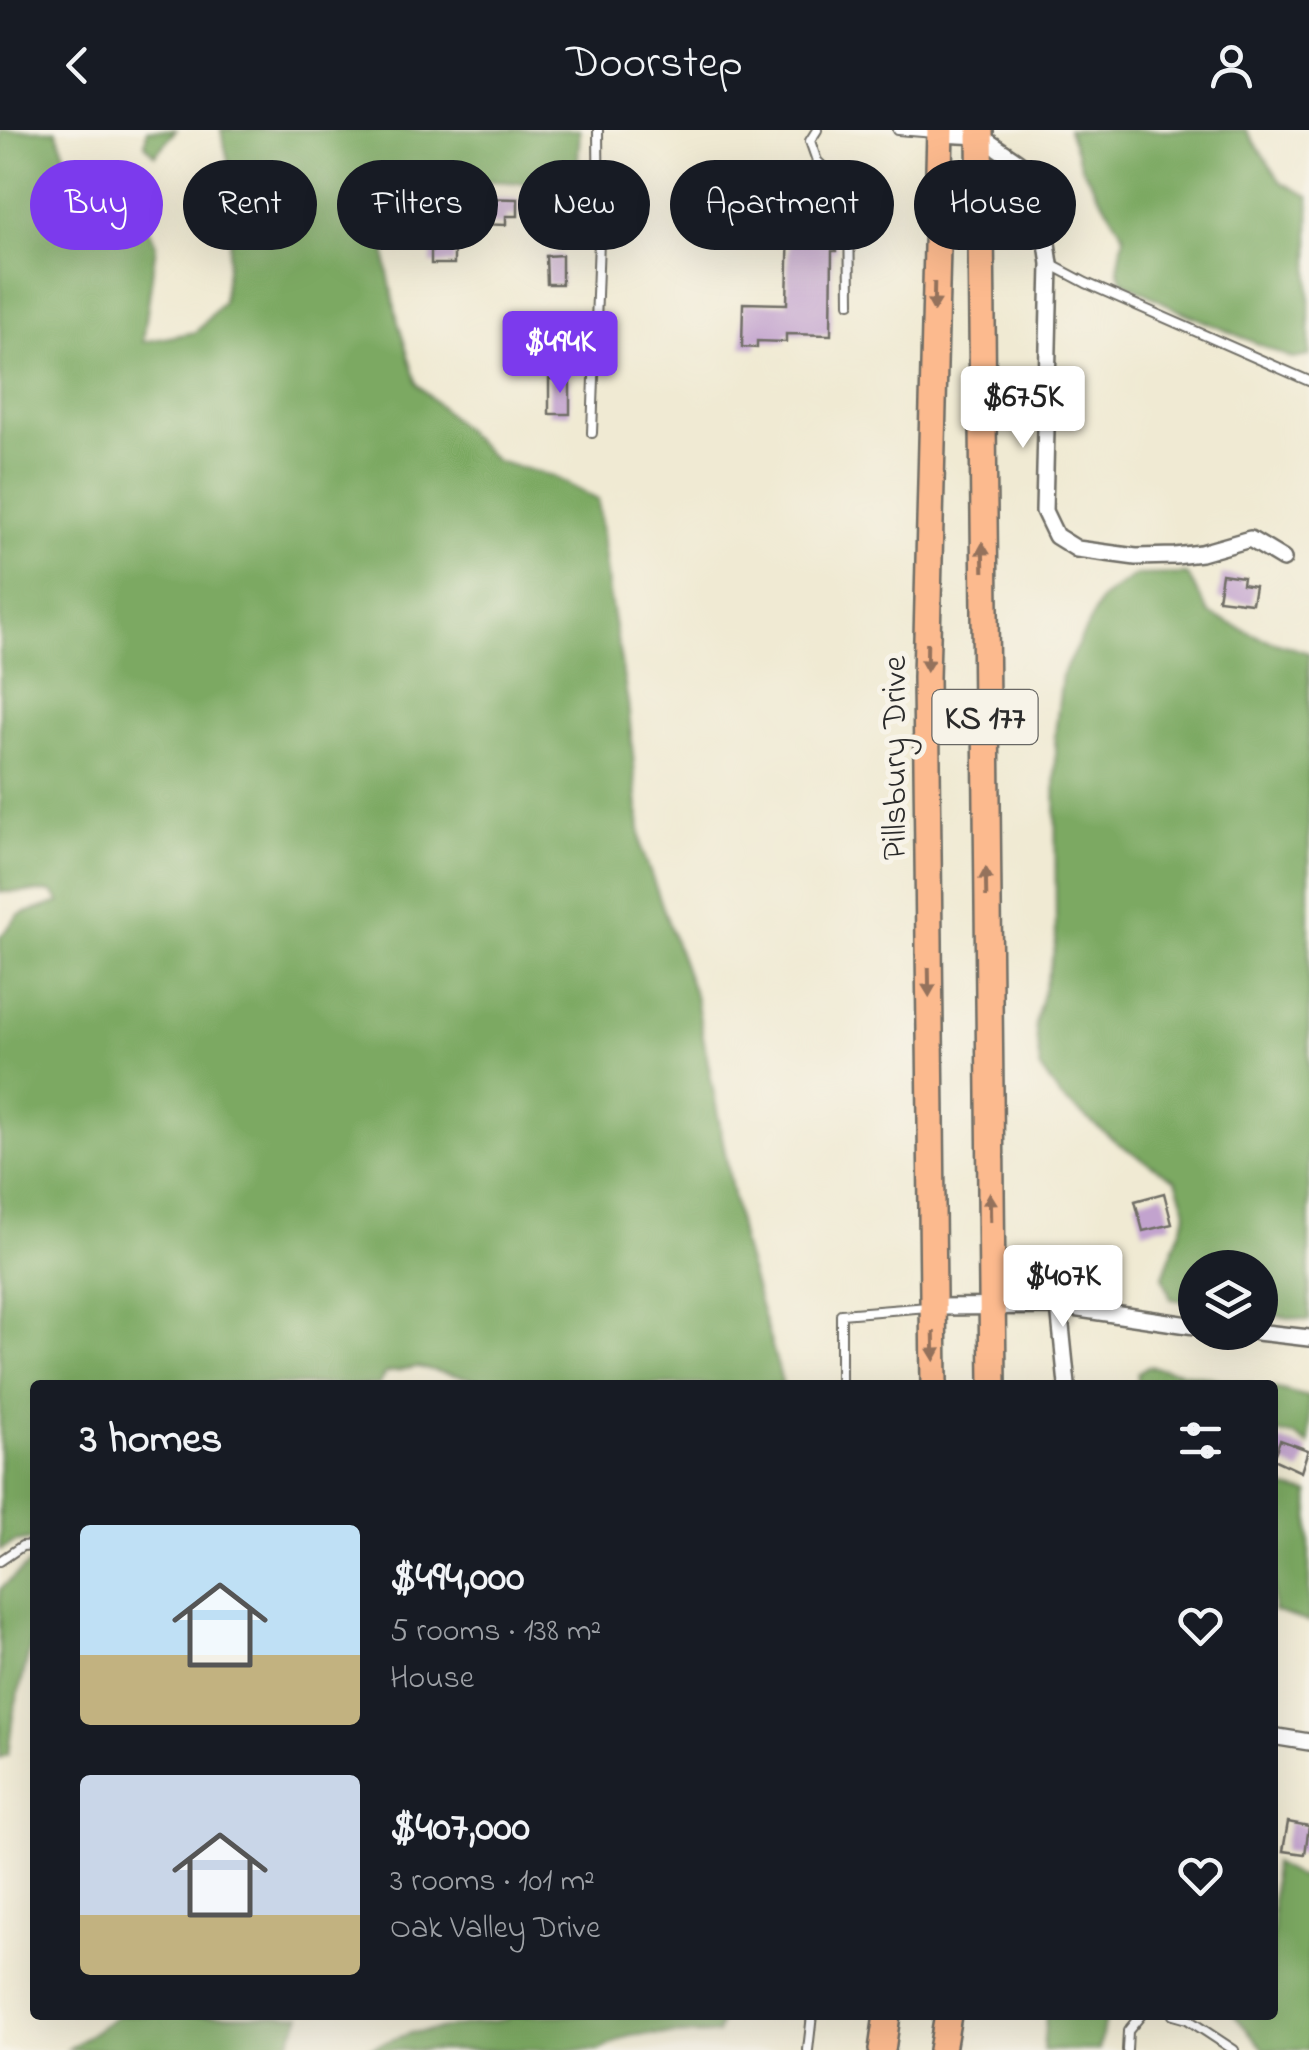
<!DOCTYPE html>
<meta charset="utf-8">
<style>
:root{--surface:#171b24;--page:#242831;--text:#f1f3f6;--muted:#9ea1a6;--accent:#7c3aed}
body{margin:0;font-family:"Indie Flower",sans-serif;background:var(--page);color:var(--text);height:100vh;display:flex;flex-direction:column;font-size:38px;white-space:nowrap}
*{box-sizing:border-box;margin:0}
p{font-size:32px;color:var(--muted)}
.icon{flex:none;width:55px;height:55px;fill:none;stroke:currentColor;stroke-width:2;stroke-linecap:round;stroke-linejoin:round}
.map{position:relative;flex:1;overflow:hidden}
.sheet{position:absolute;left:30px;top:1250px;width:1248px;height:640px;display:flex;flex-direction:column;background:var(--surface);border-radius:10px;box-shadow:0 10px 40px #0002}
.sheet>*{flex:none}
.guide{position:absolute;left:30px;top:30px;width:1250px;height:90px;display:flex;gap:20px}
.buttons{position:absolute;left:1178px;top:1120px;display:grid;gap:20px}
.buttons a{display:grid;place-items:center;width:100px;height:100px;border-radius:50%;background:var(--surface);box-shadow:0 10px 40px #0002;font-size:50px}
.price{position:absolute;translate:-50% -85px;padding:0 22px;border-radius:10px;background:#fff;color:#222;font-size:32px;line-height:65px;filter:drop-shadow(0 2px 5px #0008)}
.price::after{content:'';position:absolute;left:50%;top:60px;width:30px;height:22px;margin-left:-15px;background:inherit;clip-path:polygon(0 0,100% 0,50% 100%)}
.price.on{background:var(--accent);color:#fff}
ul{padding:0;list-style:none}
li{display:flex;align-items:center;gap:30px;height:250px;padding:0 50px}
li span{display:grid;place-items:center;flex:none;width:280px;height:200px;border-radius:10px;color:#555}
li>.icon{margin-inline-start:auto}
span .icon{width:120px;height:120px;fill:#fffc;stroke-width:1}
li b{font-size:42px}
h2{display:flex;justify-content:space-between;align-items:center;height:120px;padding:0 50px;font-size:42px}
.chip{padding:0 35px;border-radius:45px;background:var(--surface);box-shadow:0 10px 40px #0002;font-size:35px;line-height:90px}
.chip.on{background:var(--accent);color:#fff}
header{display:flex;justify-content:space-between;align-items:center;height:130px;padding:0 50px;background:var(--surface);font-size:45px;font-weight:600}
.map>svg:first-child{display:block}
.forest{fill:#7ba962;stroke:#536a46;stroke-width:2.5}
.building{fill:#c2a3ce}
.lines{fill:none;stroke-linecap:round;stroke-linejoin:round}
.service-casing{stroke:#706e66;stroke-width:12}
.minor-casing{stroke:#706e66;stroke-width:20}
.trunk-casing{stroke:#706e66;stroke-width:30}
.service{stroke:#fff;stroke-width:8}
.minor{stroke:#fff;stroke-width:15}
.trunk{stroke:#fcba8e;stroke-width:25}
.oneway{fill:#94725c}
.labels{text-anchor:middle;stroke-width:10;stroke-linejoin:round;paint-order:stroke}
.shield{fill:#f7f3e8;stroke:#686764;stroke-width:2.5}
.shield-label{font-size:32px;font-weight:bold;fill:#2b2b2b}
.street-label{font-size:35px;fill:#2b2b2b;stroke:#f7f3e8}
</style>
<header><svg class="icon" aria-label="back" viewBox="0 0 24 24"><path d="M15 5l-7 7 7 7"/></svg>Doorstep<svg class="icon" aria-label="person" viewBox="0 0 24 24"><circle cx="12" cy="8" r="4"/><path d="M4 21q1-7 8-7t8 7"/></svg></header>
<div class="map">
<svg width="1309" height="1920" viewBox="0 0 1309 1920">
<rect width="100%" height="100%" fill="#f7f3e8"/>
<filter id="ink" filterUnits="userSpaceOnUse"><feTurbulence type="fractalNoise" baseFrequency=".01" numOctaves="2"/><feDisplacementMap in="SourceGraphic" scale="20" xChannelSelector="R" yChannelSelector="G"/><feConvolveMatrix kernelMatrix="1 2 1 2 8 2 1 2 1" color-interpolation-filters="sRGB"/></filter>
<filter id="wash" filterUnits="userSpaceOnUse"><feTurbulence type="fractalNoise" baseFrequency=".0048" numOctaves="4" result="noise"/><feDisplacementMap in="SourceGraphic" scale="40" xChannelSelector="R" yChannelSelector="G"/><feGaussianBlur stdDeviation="2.25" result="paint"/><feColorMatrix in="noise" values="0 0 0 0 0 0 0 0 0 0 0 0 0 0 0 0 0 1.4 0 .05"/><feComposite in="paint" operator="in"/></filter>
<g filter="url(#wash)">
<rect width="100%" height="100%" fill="#f0ead3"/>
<g class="forest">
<path d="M0 0H56C77 59 88 66 145 90L156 115 143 212 196 202 223 172 236 64 221 0H580L576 56 454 49 412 62 383 90 387 138 398 192 417 254 496 331 552 346 598 370 609 463 628 573 642 720 696 869 742 1113 783 1255H502L417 1237 385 1243 379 1255H35V1409L15 1412 0 1420V807L19 785 60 772 52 762H0Z"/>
<path d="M147 0H176L155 25 145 14Z"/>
<path d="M1068 0H1246L1281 52 1309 66V226L1293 229 1178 180 1123 151 1118 140 1124 105 1082 38Z"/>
<path d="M1187 444 1210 484 1259 507 1309 523V1191L1260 1183V1138H1195V1173L1171 1169 1163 1146 1187 1082 1176 1050 1119 1014 1060 967 1040 937 1035 894 1056 813 1055 604 1062 545 1102 468 1136 445Z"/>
<path d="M1148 1236 1253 1255H1136L1138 1242Z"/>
<path d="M1273 1258 1309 1267V1315L1295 1306 1273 1302Z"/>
<path d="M1273 1350 1286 1358 1309 1363V1492L1273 1481Z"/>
<path d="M35 1429V1499L13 1585 8 1624 0 1628V1459Z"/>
<path d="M1273 1733 1299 1747 1309 1746V1920H1265L1234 1885H1272Z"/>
<path d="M118 1885H301L286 1920H67Z"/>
<path d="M510 1885H723L717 1904 630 1905 600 1920H363L411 1903 507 1889Z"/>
<path d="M1046 1885H1106L1099 1920H1043Z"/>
</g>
<g id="blocks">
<g class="building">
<path d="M478 68 518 69V86H506V95L478 94Z"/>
<path d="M789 90 836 91V121H832L831 205 786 204V212L757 211V218L742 217 743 173 787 174Z"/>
<path d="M431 104 454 105V134H431Z"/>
<path d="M562 125V154H547L546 126Z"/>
<path d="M548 188H568L569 222H548Z"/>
<rect x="549" y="249" width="21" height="35"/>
<path d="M1222 444 1243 447 1242 454 1255 456 1252 473 1218 469Z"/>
<path d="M1164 1063 1172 1094 1143 1101 1135 1071Z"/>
<path d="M1280 1310 1308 1320 1301 1342 1273 1329Z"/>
<path d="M1288 1692 1309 1696 1305 1724 1283 1721Z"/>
</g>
</g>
</g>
<g filter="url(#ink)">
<use href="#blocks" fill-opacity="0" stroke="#706e66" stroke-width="2.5"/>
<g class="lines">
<defs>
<g id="service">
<path d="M817 0 810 11 817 31 840 53 849 69 850 173"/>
<path d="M898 0 935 3"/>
<path d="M1050 134 1086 153 1309 251"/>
<path d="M592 303 599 110 598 0"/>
<path d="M841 1255V1184L928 1177"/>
<path d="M0 1431 22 1416 35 1415"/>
<path d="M1173 1885 1187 1889 1234 1920"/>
<path d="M808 1920 812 1885"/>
<path d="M1127 1920 1128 1901 1141 1885"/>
</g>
<g id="minor">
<path d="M939 4 980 6 1018 32 1041 72 1050 134 1044 381 1056 406 1077 419 1136 427 1175 426 1201 423 1250 409 1283 429"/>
<path d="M1059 1176 1067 1255"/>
<path d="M933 1177 1059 1176 1195 1196"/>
<path d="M1257 1202 1309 1208"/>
<path d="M1272 1606 1309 1612"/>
</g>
<g id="trunk">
<path d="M980 0 993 1255"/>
<path d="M934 1255 926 548 940 0"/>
<path d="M882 1920 887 1885"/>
<path d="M942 1920 948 1885"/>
</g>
</defs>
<use href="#service" class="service-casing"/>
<use href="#minor" class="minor-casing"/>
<use href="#trunk" class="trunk-casing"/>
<use href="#service" class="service"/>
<use href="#minor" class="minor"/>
<use href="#trunk" class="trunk"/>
</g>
<defs><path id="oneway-solid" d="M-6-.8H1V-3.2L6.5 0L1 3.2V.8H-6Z" transform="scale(2.5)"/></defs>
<g class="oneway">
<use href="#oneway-solid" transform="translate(934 167) rotate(91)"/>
<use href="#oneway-solid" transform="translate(983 427) rotate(-91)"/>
<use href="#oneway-solid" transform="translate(927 527) rotate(91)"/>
<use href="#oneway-solid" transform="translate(986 752) rotate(-91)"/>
<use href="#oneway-solid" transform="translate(929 852) rotate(89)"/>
<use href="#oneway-solid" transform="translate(990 1077) rotate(-91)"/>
<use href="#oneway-solid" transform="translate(934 1216) rotate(89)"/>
</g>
</g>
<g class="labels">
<rect class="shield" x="932.5" y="560" width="105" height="54" rx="8"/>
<g class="shield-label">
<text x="985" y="598">KS 177</text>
</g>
<g class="street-label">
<text transform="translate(893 628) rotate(-90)" y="12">Pillsbury Drive</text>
</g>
</g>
</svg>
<div class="buttons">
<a><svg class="icon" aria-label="layers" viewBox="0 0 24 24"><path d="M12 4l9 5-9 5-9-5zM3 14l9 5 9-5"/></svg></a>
</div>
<b class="price on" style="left:560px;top:266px">$494K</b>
<b class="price" style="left:1023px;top:321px">$675K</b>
<b class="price" style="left:1063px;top:1200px">$407K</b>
<div class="guide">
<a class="chip on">Buy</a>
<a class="chip">Rent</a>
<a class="chip">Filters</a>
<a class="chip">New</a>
<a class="chip">Apartment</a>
<a class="chip">House</a>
</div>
<section class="sheet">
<h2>3 homes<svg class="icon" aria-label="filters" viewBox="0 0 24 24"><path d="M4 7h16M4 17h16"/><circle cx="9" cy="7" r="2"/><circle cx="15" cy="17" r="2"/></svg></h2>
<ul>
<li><span style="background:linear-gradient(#bfe0f5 65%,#c2b280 0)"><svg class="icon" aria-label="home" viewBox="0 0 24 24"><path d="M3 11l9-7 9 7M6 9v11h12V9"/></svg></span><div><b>$494,000</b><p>5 rooms · 138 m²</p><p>House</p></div><svg class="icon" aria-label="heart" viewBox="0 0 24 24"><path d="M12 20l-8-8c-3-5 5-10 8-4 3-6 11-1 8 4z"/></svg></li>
<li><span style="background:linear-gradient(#c9d6e8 70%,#c2b280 0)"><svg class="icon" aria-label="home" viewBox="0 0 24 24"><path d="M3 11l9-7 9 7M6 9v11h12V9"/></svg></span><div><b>$407,000</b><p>3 rooms · 101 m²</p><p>Oak Valley Drive</p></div><svg class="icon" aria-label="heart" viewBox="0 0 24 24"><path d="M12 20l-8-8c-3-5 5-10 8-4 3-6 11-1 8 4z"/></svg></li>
</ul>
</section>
</div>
